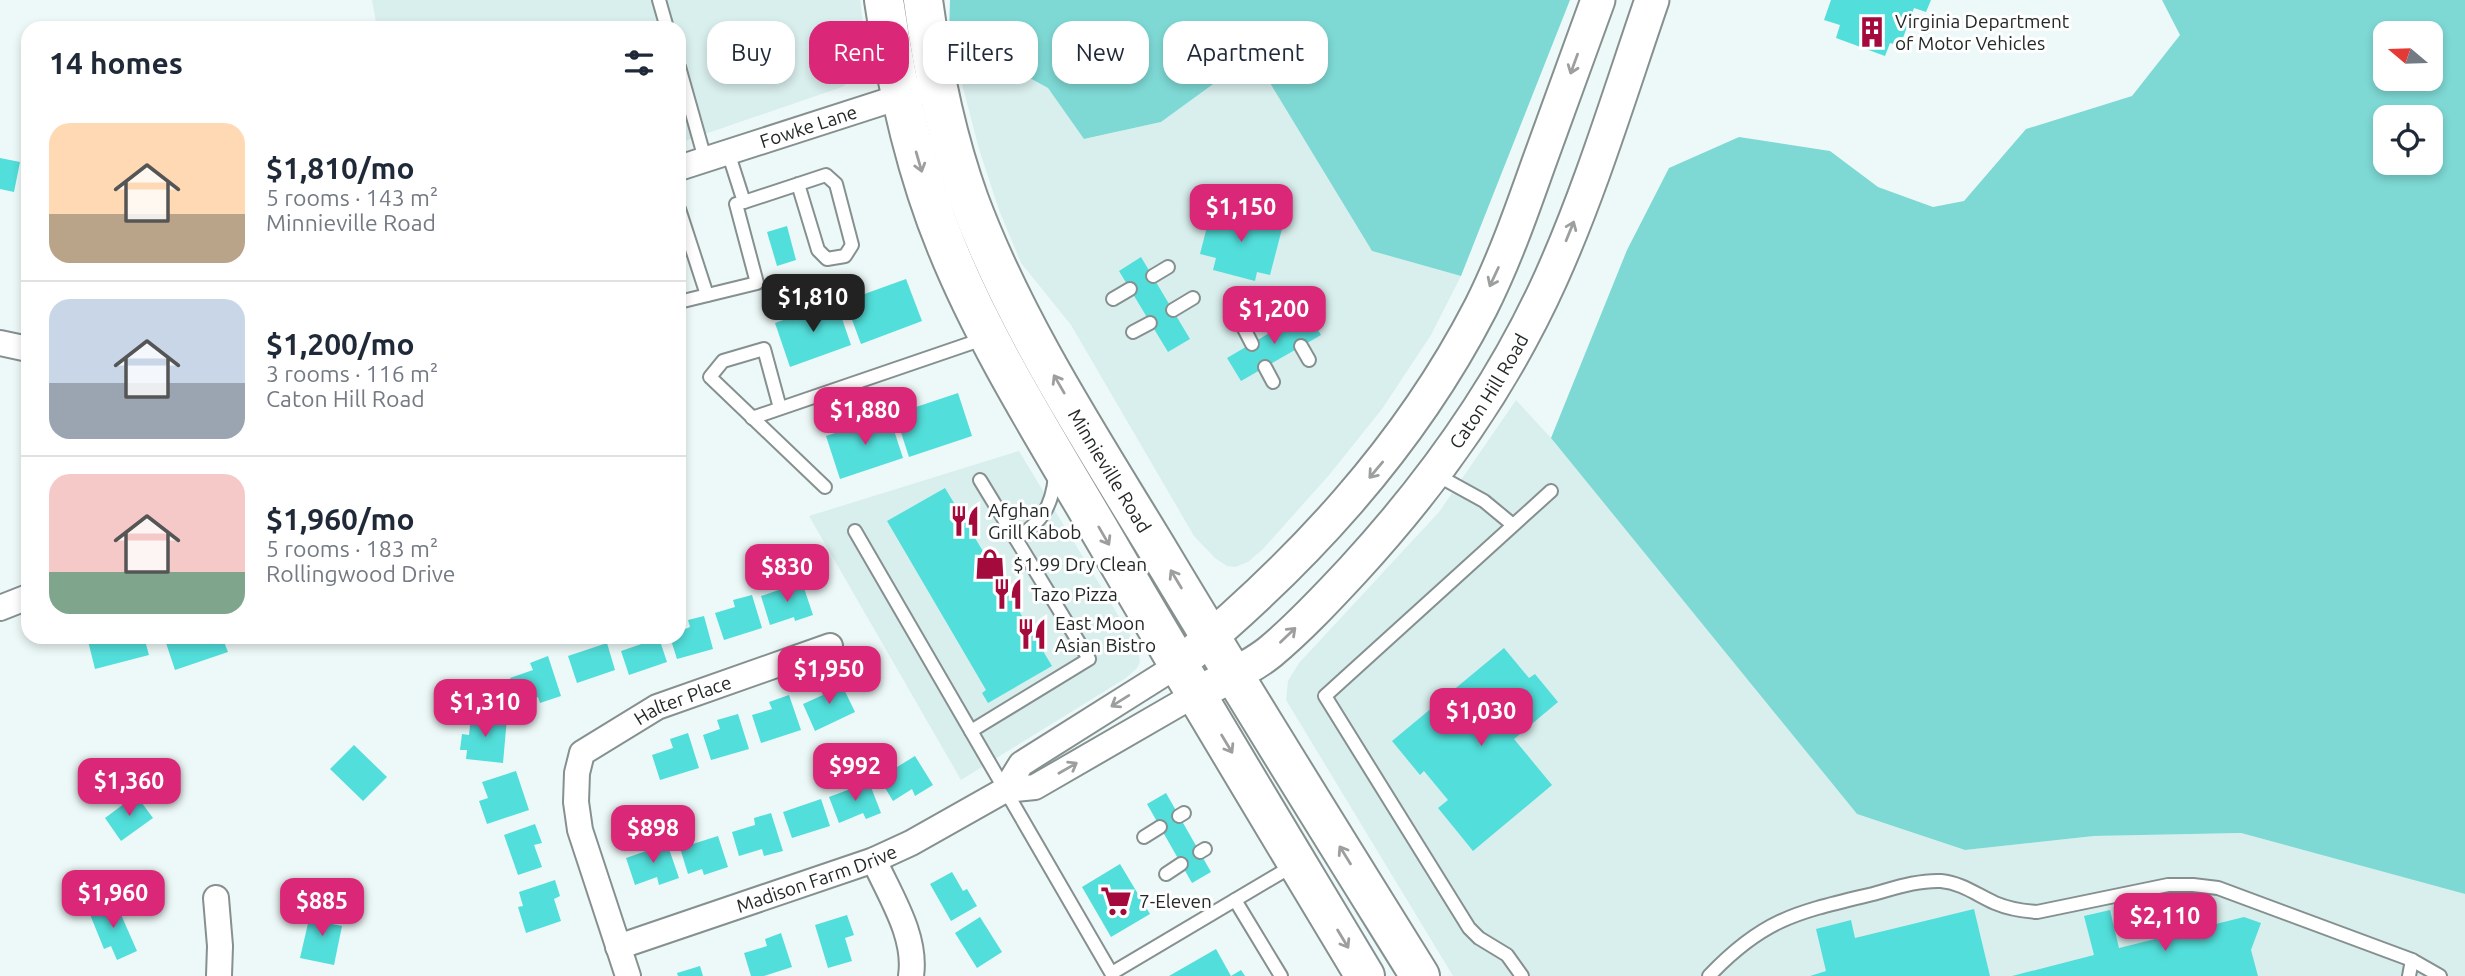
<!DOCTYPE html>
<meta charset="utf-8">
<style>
:root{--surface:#fff;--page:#f2f2f3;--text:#1f2937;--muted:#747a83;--line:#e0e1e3;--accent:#db2777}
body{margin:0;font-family:Ubuntu,sans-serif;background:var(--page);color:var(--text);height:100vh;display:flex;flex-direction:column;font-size:26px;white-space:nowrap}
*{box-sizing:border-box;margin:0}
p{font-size:23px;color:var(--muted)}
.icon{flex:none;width:38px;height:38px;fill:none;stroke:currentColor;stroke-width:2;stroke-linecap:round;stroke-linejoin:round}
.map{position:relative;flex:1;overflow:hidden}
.details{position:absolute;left:21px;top:21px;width:665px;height:623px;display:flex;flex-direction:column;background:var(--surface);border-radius:21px;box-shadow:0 4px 10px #0003}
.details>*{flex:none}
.banner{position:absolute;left:707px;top:21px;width:665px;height:63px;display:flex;gap:14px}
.needle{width:46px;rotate:289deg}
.buttons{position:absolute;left:2373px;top:21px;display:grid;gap:14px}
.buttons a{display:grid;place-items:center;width:70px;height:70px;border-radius:14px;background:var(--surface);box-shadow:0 4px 10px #0003;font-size:35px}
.price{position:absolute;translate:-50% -60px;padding:0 16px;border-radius:14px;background:var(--accent);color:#fff;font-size:23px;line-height:46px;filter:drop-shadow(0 2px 4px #0008)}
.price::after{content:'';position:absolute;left:50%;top:42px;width:21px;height:16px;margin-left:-10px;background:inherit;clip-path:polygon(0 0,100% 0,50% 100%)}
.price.on{background:#222;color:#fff}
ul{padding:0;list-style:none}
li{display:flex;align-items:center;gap:21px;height:175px;padding:0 28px}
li+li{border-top:2px solid var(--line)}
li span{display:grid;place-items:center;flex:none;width:196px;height:140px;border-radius:21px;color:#555}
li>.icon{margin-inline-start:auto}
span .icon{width:84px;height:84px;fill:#fffc;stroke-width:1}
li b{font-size:30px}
h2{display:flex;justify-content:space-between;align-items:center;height:84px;padding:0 28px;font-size:30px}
.tag{padding:0 24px;border-radius:21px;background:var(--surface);box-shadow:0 4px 10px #0003;font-size:24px;line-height:63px}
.tag.on{background:var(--accent);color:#fff}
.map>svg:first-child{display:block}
.built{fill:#d9efed}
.green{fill:#7ed9d5;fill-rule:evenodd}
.building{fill:#52deda}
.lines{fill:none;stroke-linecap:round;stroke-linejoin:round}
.service-casing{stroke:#85908f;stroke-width:16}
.minor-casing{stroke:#85908f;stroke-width:28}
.secondary-casing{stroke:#85908f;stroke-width:37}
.primary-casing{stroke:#85908f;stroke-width:42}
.service{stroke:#fff;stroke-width:12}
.minor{stroke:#fff;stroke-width:24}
.secondary{stroke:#fff;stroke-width:33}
.primary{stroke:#fff;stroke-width:38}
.oneway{stroke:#9c9f9e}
.labels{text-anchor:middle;stroke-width:6;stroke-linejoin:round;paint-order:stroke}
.poi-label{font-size:19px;fill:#242928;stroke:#fff;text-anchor:start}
.street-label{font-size:19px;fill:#242928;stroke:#fff}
</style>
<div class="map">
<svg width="2465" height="976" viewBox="0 0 2465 976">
<rect width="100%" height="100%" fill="#edf9f8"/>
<g class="built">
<path d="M372 0H860L866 45 865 56 860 69 854 78 842 87 679 143V28H377Z"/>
<path d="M949 34 1048 88 1085 139 1161 122 1253 54 1372 251 1461 276 1431 335 1382 409 1330 474 1263 549 1248 562 1235 567 1227 566 1215 558 1194 536 1071 325 1021 263 999 210 979 149Z"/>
<path d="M1516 400 1551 438 1857 814 1965 850 2094 836 2241 833 2465 894V976H1453L1286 700 1288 681 1299 663 1439 512Z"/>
<path d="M1019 451 1138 648 1140 662 1137 668 1126 678 961 780 809 516Z"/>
</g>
<g class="green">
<path d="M950 0H1570L1461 276 1372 251 1253 55 1161 122 1084 139 1048 88 949 34Z"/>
<path d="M2162 0H2465V894L2241 833 2094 836 1965 850 1857 814 1551 438 1627 250 1669 168 1739 137 1830 151 1878 187 1933 207 1964 201 2026 129 2132 96 2180 35ZM2431 33V79H2385V33ZM2431 117V163H2385V117Z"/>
</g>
<g class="building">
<path d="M1831 0H1931L1926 12 1914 8 1900 46 1890 43 1885 56 1836 38 1840 25 1824 20Z"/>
<path d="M0 158 20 162 14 192 0 189Z"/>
<path d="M1212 207 1283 225 1270 275 1257 272 1255 281 1213 270 1216 258 1200 254Z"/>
<path d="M787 226 796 260 777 266 767 232Z"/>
<path d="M1141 257 1190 339 1168 352 1119 271Z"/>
<path d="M906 279 922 321 861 344 845 301Z"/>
<path d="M836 301 851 345 790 367 775 323Z"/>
<path d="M1307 311 1321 335 1241 381 1227 358Z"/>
<path d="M958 393 972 436 909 457 895 414Z"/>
<path d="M889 415 903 458 840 479 826 436Z"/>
<path d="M945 488 1052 666 988 703 982 693 986 690 887 521Z"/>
<path d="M802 582 813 615 795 621 794 617 770 625 761 596Z"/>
<path d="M752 595 762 628 724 640 715 613 735 607 733 600Z"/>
<path d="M679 611 685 629 690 627 688 620 704 616 713 649 677 659 670 637H679Z"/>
<path d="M87 637H144L149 655 95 669Z"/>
<path d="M164 637H222L228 652 175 670Z"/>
<path d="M659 638 667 662 629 675 621 651Z"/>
<path d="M607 643 615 670 577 683 568 656Z"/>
<path d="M1504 648 1529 678 1535 674 1558 702 1514 739 1552 785 1473 851 1438 808 1448 800 1424 771 1420 775 1392 741Z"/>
<path d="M548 656 561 696 540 703 538 697 518 703 510 678 533 670 530 663Z"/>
<path d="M839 679 855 712 815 731 803 704 823 695 820 688Z"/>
<path d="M789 695 801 730 761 743 752 715 772 709 769 702Z"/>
<path d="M738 714 749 749 711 760 703 735 720 729 717 720Z"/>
<path d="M471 715 507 718 503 763 466 759 467 750H460L462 734 469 735Z"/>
<path d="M688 733 699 768 660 780 652 755 673 748 670 739Z"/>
<path d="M354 745 387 777 363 801 330 769Z"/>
<path d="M915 756 933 785 915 796 912 789 893 801 879 778Z"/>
<path d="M516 771 529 810 487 824 479 801 488 798 482 782Z"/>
<path d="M869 782 881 813 866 819 863 813 839 823 829 797Z"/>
<path d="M1166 793 1211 872 1192 883 1147 804Z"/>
<path d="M136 795 153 818 121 841 105 818Z"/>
<path d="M821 799 830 826 792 838 783 812Z"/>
<path d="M771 813 783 851 764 856 762 849 739 856 732 832 755 825 754 818Z"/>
<path d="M535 824 542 843 534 845 542 867 518 875 504 835Z"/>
<path d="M718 836 728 867 704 875 702 869 688 874 680 848Z"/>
<path d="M666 840 679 878 659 885 657 877 635 885 626 858 649 850 648 846Z"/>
<path d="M1120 864 1150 914 1111 937 1082 887Z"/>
<path d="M952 872 963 891 967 889 977 906 951 921 930 884Z"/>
<path d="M555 880 560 896 554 899 561 921 526 933 518 907 523 906 519 892Z"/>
<path d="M115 901 137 951 117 960 111 946 104 949 89 912Z"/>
<path d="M317 906 335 910 332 924 342 926 334 965 300 958 309 919 314 920Z"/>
<path d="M1974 909 1990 976H1810L1826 971 1816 929 1851 920 1855 938Z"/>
<path d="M2110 910 2119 948 2244 917 2261 923 2251 950 2258 976H2012L2094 955 2084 916Z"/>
<path d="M847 915 854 935 845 938 852 961 828 968 815 925Z"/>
<path d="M980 917 1002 952 977 968 955 933Z"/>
<path d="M781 933 792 967 764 976H751L744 953 767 946 765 939Z"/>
<path d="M1216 949 1231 976 1241 970 1245 976H1169Z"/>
<path d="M700 966 703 976H678L677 973Z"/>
</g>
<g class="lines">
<defs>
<g id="service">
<path d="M659 0 667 28"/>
<path d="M679 67 705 159"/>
<path d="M744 202 826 175 836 184 852 245 845 256 827 259 818 250 798 184"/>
<path d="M679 209 707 295"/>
<path d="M1153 276 1168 267"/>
<path d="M1113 299 1130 289"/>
<path d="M679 302 757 283 736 204 744 202 728 152"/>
<path d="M1278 304 1288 322"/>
<path d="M1173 310 1193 298"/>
<path d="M1235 311 1252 344"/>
<path d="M1133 332 1150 323"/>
<path d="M1301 346 1309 360"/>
<path d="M1265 367 1273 382"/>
<path d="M780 408 764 349 723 361 710 377 825 487"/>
<path d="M752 418 986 338"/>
<path d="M1435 474 1484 501 1513 525"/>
<path d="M855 531 1113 976"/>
<path d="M1016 539C1041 522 1052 508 1055 476"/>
<path d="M971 731 1089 659 980 480"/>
<path d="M1179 816 1184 813"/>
<path d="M1144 837 1160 827"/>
<path d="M1200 852 1205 849"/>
<path d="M1166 874 1181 864"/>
<path d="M1235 900 1281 976"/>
<path d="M1112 973 1294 865"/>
<path d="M1522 976 1507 955 1479 938 1469 928 1325 696 1551 491"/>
<path d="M1709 976C1764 918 1798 912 1873 894 1895 888 1918 880 1941 881 1962 883 1977 895 1995 903 2009 909 2022 911 2037 912L2168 885H2193L2218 888 2412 960 2440 976"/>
<path d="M2409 976 2412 960"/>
</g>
<g id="minor">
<path id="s1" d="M679 168 915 92"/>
<path d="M0 343 28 349"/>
<path d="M0 608 28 597"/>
<path d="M1005 790 1021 764 1178 665"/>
<path d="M874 860C890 896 917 936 911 976"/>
<path d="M216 898 220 946 219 976"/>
<path id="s2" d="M618 947 874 860 911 843 1005 790 1035 787 1196 694"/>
<path id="s3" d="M628 976 580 830 576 802 577 773 582 753 657 707 830 646"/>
</g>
<g id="secondary">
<path d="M1178 665C1300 564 1408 449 1481 307 1504 261 1521 213 1538 165 1558 110 1578 55 1598 0"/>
<path id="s4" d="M1196 694C1220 681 1249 669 1270 652 1299 628 1327 598 1353 570 1433 483 1502 387 1551 278 1591 189 1620 93 1652 0"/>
</g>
<g id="primary">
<path d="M884 0C896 83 914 167 946 245 988 350 1057 456 1114 555 1196 696 1281 836 1365 976"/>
<path id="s5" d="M923 0C932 67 946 136 969 200 1016 326 1092 441 1161 555 1246 697 1333 836 1420 976"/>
</g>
</defs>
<use href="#service" class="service-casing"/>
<use href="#minor" class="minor-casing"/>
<use href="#secondary" class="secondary-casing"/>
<use href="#primary" class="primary-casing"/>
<use href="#service" class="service"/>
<use href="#minor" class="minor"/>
<use href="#secondary" class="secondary"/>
<use href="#primary" class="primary"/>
</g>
<defs><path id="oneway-shaft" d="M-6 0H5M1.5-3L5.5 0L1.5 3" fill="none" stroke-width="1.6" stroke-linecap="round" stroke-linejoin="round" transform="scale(1.75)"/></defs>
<g class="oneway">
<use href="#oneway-shaft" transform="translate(1574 64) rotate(110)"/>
<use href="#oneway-shaft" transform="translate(919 162) rotate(74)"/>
<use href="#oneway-shaft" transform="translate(1570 231) rotate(-68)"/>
<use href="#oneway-shaft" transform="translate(1494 277) rotate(115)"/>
<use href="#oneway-shaft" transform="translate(1059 384) rotate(-120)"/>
<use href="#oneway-shaft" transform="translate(1376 470) rotate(130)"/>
<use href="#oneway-shaft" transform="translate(1104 536) rotate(60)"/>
<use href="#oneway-shaft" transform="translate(1176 579) rotate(-121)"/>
<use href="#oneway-shaft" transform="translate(1288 635) rotate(-44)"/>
<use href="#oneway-shaft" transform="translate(1120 701) rotate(148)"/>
<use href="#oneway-shaft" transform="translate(1227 744) rotate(59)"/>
<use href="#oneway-shaft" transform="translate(1068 768) rotate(-30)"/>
<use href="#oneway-shaft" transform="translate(1345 855) rotate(-122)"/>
<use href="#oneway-shaft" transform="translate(1343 939) rotate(59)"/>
</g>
<defs>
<symbol id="building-bare" viewBox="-9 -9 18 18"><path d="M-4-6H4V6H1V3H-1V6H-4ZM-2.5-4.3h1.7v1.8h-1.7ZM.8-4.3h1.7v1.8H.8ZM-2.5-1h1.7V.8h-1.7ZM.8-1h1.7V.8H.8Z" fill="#a50a3d" stroke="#fff" stroke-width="2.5" paint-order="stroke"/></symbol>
<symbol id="restaurant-bare" viewBox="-9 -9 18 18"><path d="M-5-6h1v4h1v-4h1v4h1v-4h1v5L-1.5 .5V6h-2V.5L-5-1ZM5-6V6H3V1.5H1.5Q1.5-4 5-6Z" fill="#a50a3d" stroke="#fff" stroke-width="2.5" paint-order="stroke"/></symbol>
<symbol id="shop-bare" viewBox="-9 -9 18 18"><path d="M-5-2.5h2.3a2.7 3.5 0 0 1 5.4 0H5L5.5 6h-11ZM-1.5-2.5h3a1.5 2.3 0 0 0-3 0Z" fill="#a50a3d" stroke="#fff" stroke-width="2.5" paint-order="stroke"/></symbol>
<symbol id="supermarket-bare" viewBox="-9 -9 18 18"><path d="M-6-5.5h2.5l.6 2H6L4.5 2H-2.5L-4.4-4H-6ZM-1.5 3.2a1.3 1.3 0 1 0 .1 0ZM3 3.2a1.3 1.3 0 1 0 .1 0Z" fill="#a50a3d" stroke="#fff" stroke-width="2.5" paint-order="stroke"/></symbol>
</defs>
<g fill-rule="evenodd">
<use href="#building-bare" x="1850" y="10" width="44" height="44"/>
<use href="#restaurant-bare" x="943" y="499" width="44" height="44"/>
<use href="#shop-bare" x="968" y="542" width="44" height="44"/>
<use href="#restaurant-bare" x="986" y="572" width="44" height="44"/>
<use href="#restaurant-bare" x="1010" y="612" width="44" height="44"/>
<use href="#supermarket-bare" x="1094" y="879" width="44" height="44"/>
</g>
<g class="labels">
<g class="poi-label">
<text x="1895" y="28">Virginia Department<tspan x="1895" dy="22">of Motor Vehicles</tspan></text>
<text x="988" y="517">Afghan<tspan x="988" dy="22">Grill Kabob</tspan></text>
<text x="1013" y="571">$1.99 Dry Clean</text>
<text x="1031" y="601">Tazo Pizza</text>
<text x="1055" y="630">East Moon<tspan x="1055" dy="22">Asian Bistro</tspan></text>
<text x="1139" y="908">7-Eleven</text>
</g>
<g class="street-label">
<text dy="7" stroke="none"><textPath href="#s1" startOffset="136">Fowke Lane</textPath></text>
<text dy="7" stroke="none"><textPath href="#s4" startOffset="427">Caton Hill Road</textPath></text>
<text dy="7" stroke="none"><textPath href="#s5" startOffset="511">Minnieville Road</textPath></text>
<text dy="7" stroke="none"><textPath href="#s3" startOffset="346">Halter Place</textPath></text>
<text dy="7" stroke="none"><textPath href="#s2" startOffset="210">Madison Farm Drive</textPath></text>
</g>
</g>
</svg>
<div class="buttons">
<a><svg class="needle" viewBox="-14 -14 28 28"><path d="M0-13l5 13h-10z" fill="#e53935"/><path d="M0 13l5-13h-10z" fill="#747a83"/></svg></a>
<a><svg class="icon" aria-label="locate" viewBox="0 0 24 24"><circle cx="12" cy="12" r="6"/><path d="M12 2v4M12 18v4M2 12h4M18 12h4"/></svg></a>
</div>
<b class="price" style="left:1241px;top:244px">$1,150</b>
<b class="price on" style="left:813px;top:334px">$1,810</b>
<b class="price" style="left:1274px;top:346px">$1,200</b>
<b class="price" style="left:865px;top:447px">$1,880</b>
<b class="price" style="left:787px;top:604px">$830</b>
<b class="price" style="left:829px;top:706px">$1,950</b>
<b class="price" style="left:485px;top:739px">$1,310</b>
<b class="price" style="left:1481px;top:748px">$1,030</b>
<b class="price" style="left:855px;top:803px">$992</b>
<b class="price" style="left:129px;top:818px">$1,360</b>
<b class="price" style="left:653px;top:865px">$898</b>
<b class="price" style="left:113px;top:930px">$1,960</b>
<b class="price" style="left:322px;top:938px">$885</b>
<b class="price" style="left:2165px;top:953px">$2,110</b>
<div class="banner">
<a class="tag">Buy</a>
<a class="tag on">Rent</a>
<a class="tag">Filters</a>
<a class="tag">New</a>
<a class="tag">Apartment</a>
</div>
<section class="details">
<h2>14 homes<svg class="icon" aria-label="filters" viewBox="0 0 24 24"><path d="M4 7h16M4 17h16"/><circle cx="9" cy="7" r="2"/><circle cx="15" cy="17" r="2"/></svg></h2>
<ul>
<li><span style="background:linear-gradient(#ffd9b3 65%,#b9a48a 0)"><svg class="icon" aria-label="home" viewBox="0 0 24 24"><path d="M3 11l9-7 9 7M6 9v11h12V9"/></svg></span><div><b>$1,810/mo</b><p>5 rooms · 143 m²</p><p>Minnieville Road</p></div></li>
<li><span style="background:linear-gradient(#c9d6e8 60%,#9aa5b1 0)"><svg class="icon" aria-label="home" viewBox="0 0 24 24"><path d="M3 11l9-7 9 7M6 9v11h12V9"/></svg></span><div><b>$1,200/mo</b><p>3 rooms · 116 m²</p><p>Caton Hill Road</p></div></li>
<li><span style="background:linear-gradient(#f6c9c9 70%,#7fa58c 0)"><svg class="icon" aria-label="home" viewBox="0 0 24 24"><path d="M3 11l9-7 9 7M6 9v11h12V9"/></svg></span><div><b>$1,960/mo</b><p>5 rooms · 183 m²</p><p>Rollingwood Drive</p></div></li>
</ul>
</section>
</div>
